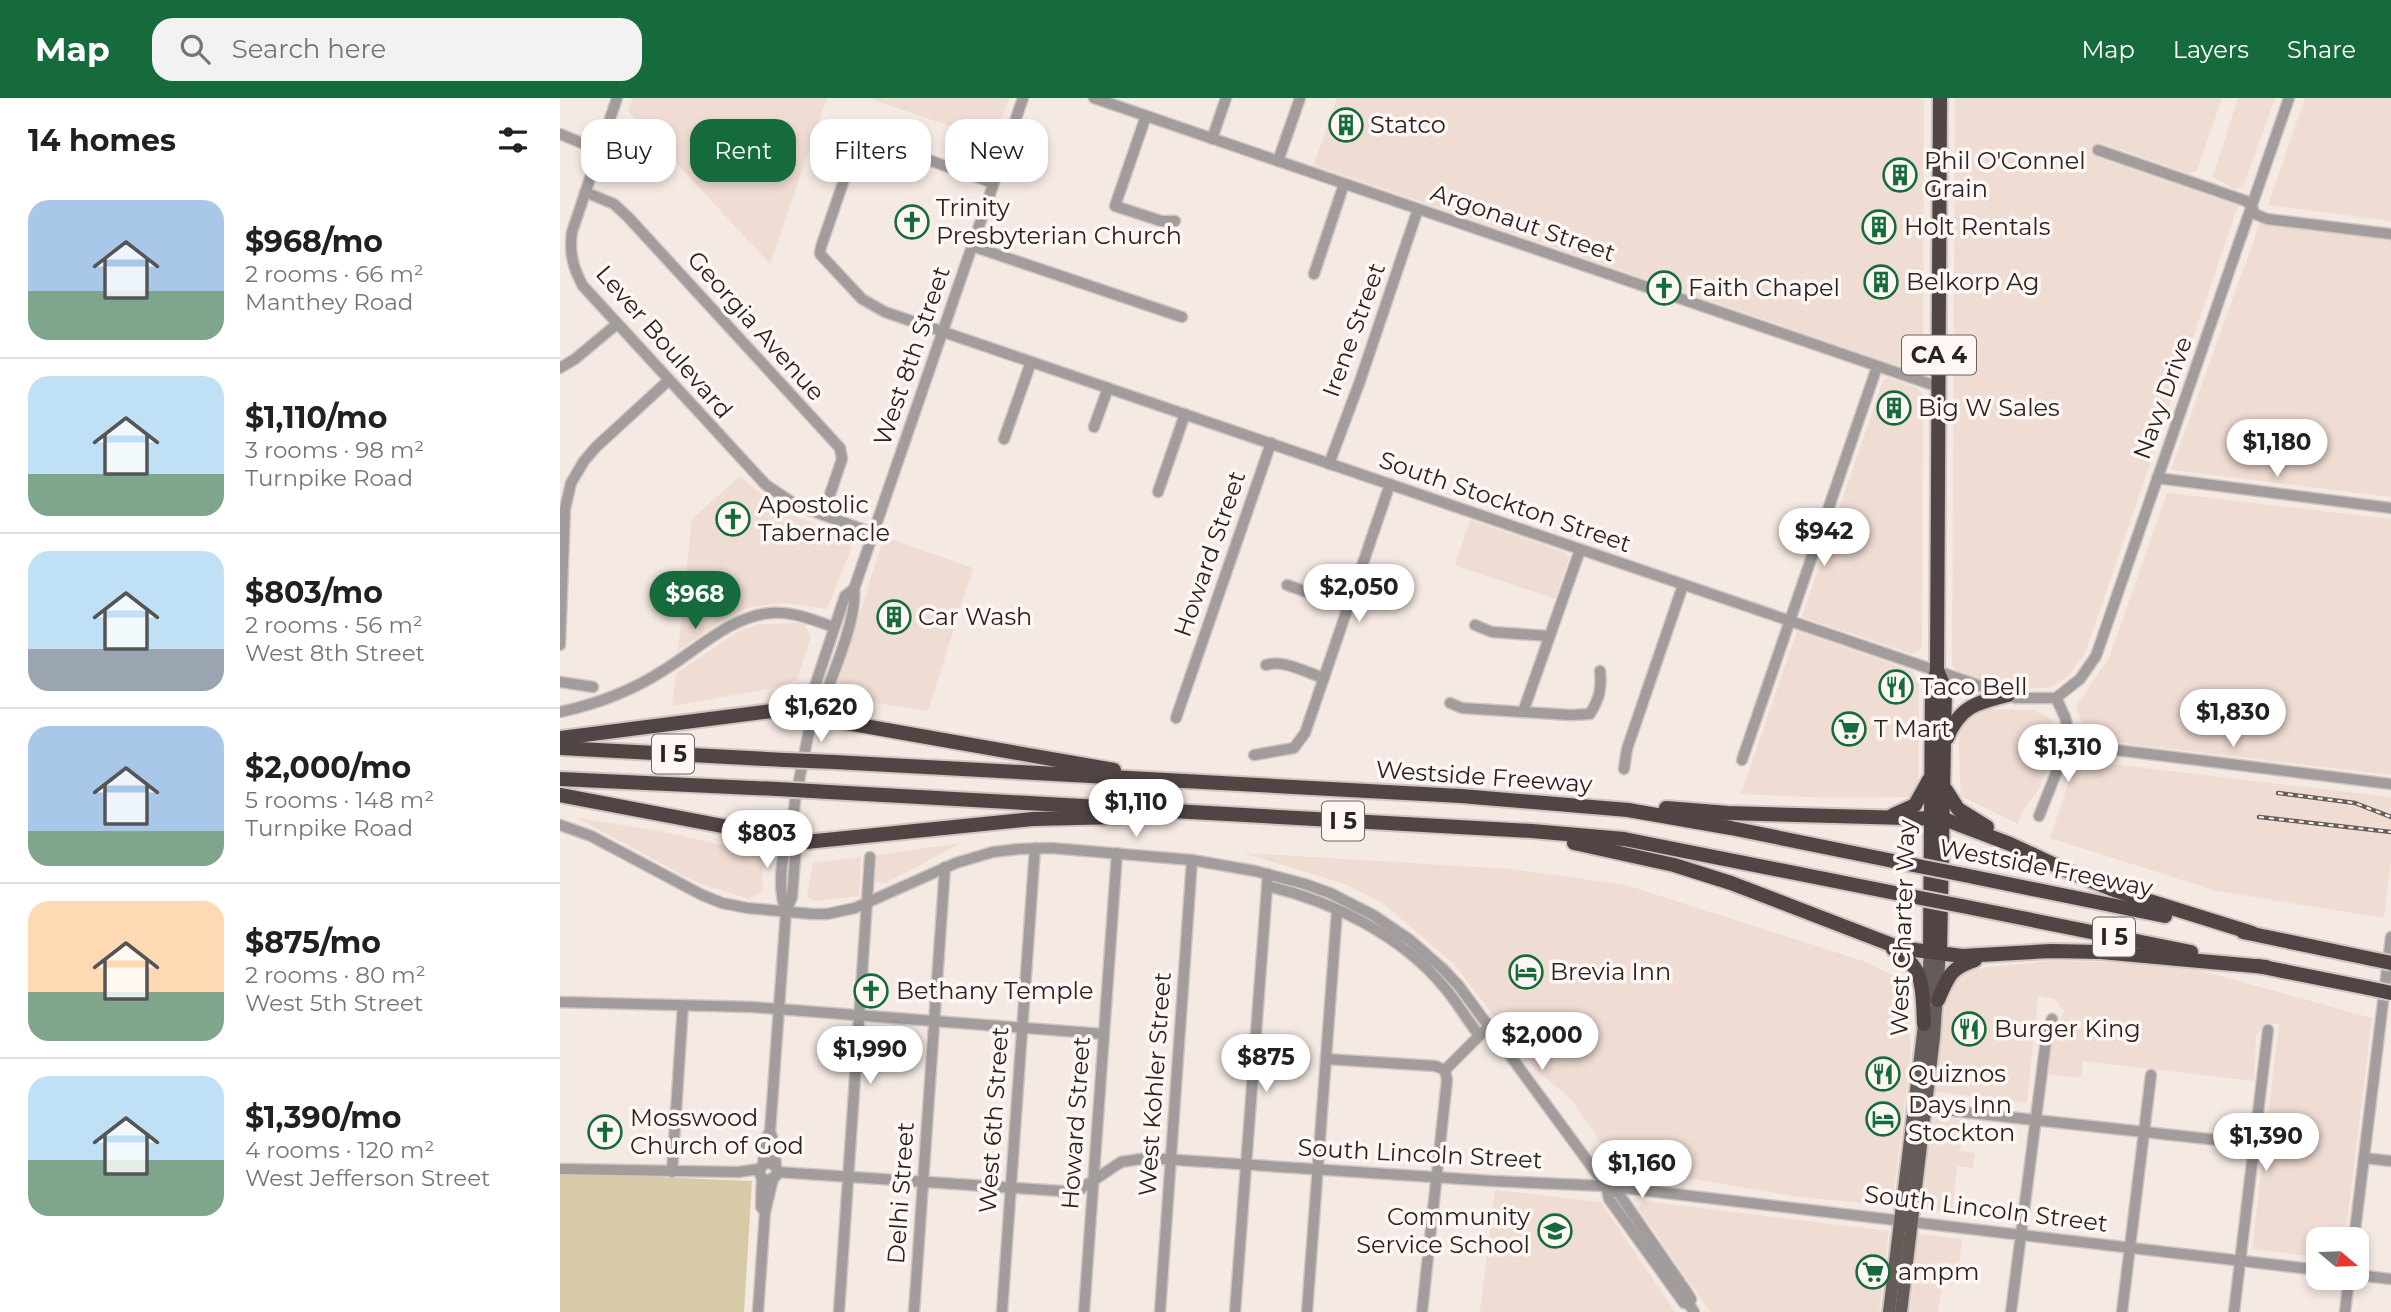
<!DOCTYPE html>
<meta charset="utf-8">
<style>
:root{--surface:#fff;--page:#f2f2f2;--text:#202124;--muted:#757577;--line:#e0e0e0;--accent:#166b3d}
body{margin:0;font-family:Montserrat,sans-serif;background:var(--page);color:var(--text);height:100vh;display:flex;flex-direction:column;font-size:26px;white-space:nowrap}
*{box-sizing:border-box;margin:0}
p{font-size:23px;color:var(--muted)}
.icon{flex:none;width:38px;height:38px;fill:none;stroke:currentColor;stroke-width:2;stroke-linecap:round;stroke-linejoin:round}
.map{position:relative;flex:1;overflow:hidden}
.panel{display:flex;flex-direction:column;background:var(--surface);width:560px}
.panel>*{flex:none}
.guide{position:absolute;left:21px;top:21px;width:665px;height:63px;display:flex;gap:14px}
.needle{width:46px;rotate:109deg}
.controls{position:absolute;left:1746px;top:1129px;display:grid;gap:14px}
.controls a{display:grid;place-items:center;width:63px;height:63px;border-radius:14px;background:var(--surface);box-shadow:0 4px 10px #0003;font-size:35px}
.price{position:absolute;translate:-50% -60px;padding:0 16px;border-radius:24px;background:#fff;color:#222;font-size:23px;line-height:46px;filter:drop-shadow(0 2px 4px #0008)}
.price::after{content:'';position:absolute;left:50%;top:42px;width:21px;height:16px;margin-left:-10px;background:inherit;clip-path:polygon(0 0,100% 0,50% 100%)}
.price.on{background:var(--accent);color:#fff}
ul{padding:0;list-style:none}
li{display:flex;align-items:center;gap:21px;height:175px;padding:0 28px}
li+li{border-top:2px solid var(--line)}
li span{display:grid;place-items:center;flex:none;width:196px;height:140px;border-radius:21px;color:#555}
li>.icon{margin-inline-start:auto}
span .icon{width:84px;height:84px;fill:#fffc;stroke-width:1}
li b{font-size:30px}
h2{display:flex;justify-content:space-between;align-items:center;height:84px;padding:0 28px;font-size:30px}
.chip{padding:0 24px;border-radius:21px;background:var(--surface);box-shadow:0 4px 10px #0003;font-size:24px;line-height:63px}
.chip.on{background:var(--accent);color:#fff}
header{display:flex;align-items:center;gap:42px;box-sizing:border-box;height:98px;padding:0 35px;background:var(--accent);color:#fff}
header strong{font-size:33px}
nav{display:flex;gap:38px;margin-inline-start:auto;font-size:24px}
.search{width:490px;height:63px;background:var(--page);display:flex;align-items:center;gap:18px;box-sizing:border-box;padding:0 24px;border-radius:21px;color:var(--muted);font-size:26px}
main{display:flex;flex:1;min-height:0}
.map>svg:first-child{display:block}
.built{fill:#efdcd2}
.green{fill:#d7caa7}
.lines{fill:none;stroke-linecap:round;stroke-linejoin:round}
.minor-casing{stroke:#d0c6c0;stroke-width:13}
.major-casing{stroke:#d0c6c0;stroke-width:16}
.highway-casing{stroke:#d0c6c0;stroke-width:18}
.minor{stroke:#a29c9c;stroke-width:10}
.major{stroke:#655c5a;stroke-width:12}
.highway{stroke:#504544;stroke-width:14}
.rail-casing{stroke:#665f5c;stroke-width:4.5}
.rail{stroke:#fef7f4;stroke-width:2;stroke-dasharray:5;stroke-linecap:butt}
.highway-bridge-casing{stroke:#d0c6c0;stroke-width:18;stroke-linecap:butt}
.highway-bridge{stroke:#504544;stroke-width:14}
.labels{text-anchor:middle;stroke-width:7;stroke-linejoin:round;paint-order:stroke}
.shield{fill:#fef7f4;stroke:#696361;stroke-width:2}
.shield-label{font-size:23px;font-weight:bold;fill:#292422}
.poi-label{font-size:24px;fill:#292422;stroke:#fef7f4;text-anchor:start}
.street-label{font-size:24px;fill:#292422;stroke:#fef7f4}
</style>
<header>
<strong>Map</strong>
<div class="search"><svg class="icon" aria-label="search" viewBox="0 0 24 24"><circle cx="10" cy="10" r="6"/><path d="M15 15l6 6"/></svg>Search here</div>
<nav><a>Map</a><a>Layers</a><a>Share</a></nav>
</header>
<main>
<section class="panel">
<h2>14 homes<svg class="icon" aria-label="filters" viewBox="0 0 24 24"><path d="M4 7h16M4 17h16"/><circle cx="9" cy="7" r="2"/><circle cx="15" cy="17" r="2"/></svg></h2>
<ul>
<li><span style="background:linear-gradient(#a9c7e8 65%,#7fa58c 0)"><svg class="icon" aria-label="home" viewBox="0 0 24 24"><path d="M3 11l9-7 9 7M6 9v11h12V9"/></svg></span><div><b>$968/mo</b><p>2 rooms · 66 m²</p><p>Manthey Road</p></div></li>
<li><span style="background:linear-gradient(#bfe0f5 70%,#7fa58c 0)"><svg class="icon" aria-label="home" viewBox="0 0 24 24"><path d="M3 11l9-7 9 7M6 9v11h12V9"/></svg></span><div><b>$1,110/mo</b><p>3 rooms · 98 m²</p><p>Turnpike Road</p></div></li>
<li><span style="background:linear-gradient(#bfe0f5 70%,#9aa5b1 0)"><svg class="icon" aria-label="home" viewBox="0 0 24 24"><path d="M3 11l9-7 9 7M6 9v11h12V9"/></svg></span><div><b>$803/mo</b><p>2 rooms · 56 m²</p><p>West 8th Street</p></div></li>
<li><span style="background:linear-gradient(#a9c7e8 75%,#7fa58c 0)"><svg class="icon" aria-label="home" viewBox="0 0 24 24"><path d="M3 11l9-7 9 7M6 9v11h12V9"/></svg></span><div><b>$2,000/mo</b><p>5 rooms · 148 m²</p><p>Turnpike Road</p></div></li>
<li><span style="background:linear-gradient(#ffd9b3 65%,#7fa58c 0)"><svg class="icon" aria-label="home" viewBox="0 0 24 24"><path d="M3 11l9-7 9 7M6 9v11h12V9"/></svg></span><div><b>$875/mo</b><p>2 rooms · 80 m²</p><p>West 5th Street</p></div></li>
<li><span style="background:linear-gradient(#bfe0f5 60%,#7fa58c 0)"><svg class="icon" aria-label="home" viewBox="0 0 24 24"><path d="M3 11l9-7 9 7M6 9v11h12V9"/></svg></span><div><b>$1,390/mo</b><p>4 rooms · 120 m²</p><p>West Jefferson Street</p></div></li>
</ul>
</section>
<div class="map">
<svg width="1831" height="1214" viewBox="0 0 1831 1214">
<rect width="100%" height="100%" fill="#f5e9e3"/>
<g class="built">
<path d="M73 0H267L210 166 68 13Z"/>
<path d="M308 0H449L434 43Z"/>
<path d="M777 0H1358L1364 2 1363 276 754 67Z"/>
<path d="M1395 0H1662L1637 73 1628 75 1542 45 1536 59 1678 108 1525 556 1507 579 1491 589 1459 592 1399 577 1392 567Z"/>
<path d="M1678 0H1715L1683 89 1675 91 1653 79Z"/>
<path d="M1745 0H1831V123L1708 107Z"/>
<path d="M1700 125 1831 141V399L1611 372Z"/>
<path d="M1328 280 1357 290 1363 296 1362 550 1353 556 1242 519 1323 283Z"/>
<path d="M180 378 220 412 288 439 293 446 267 511 223 505 190 509 168 519 118 553 132 421Z"/>
<path d="M1607 395 1831 421V677L1544 643 1523 628 1516 608 1549 560Z"/>
<path d="M910 422 1006 455 1009 460 995 501 895 467Z"/>
<path d="M324 439 413 470 368 613 291 601 276 590Z"/>
<path d="M244 525 251 539 237 582 208 591 112 608 116 576 179 533 197 526Z"/>
<path d="M1237 533 1352 573 1359 586 1358 699 1272 700 1181 696Z"/>
<path d="M1419 611 1475 612 1490 621 1496 633 1495 646 1480 689 1462 714 1458 726 1401 698 1398 627Z"/>
<path d="M1516 662 1831 699V761L1824 820 1657 793 1490 740Z"/>
<path d="M17 720 100 733 201 756 203 792 189 801 138 785Z"/>
<path d="M401 745 326 785 315 784 317 757Z"/>
<path d="M683 755 950 771 1066 787 1303 863 1350 885V965L1332 1108 1232 1098 1052 1067 1037 1038 1011 1001 976 972 894 866 824 806 785 786Z"/>
<path d="M301 759 299 798 255 803 247 798 253 765Z"/>
<path d="M1491 863 1616 866 1812 920 1785 1141H1759V1159L1692 1151 1719 926 1706 925 1696 937 1694 983 1523 963 1521 980 1488 977 1492 935 1504 913 1495 901 1478 898 1467 1005 1375 994 1386 900 1400 874 1430 869Z"/>
<path d="M1373 1019 1403 1022 1400 1053 1415 1055 1413 1070 1397 1068 1392 1115 1362 1112Z"/>
<path d="M935 1092 1041 1104 1115 1214H920Z"/>
<path d="M1083 1103 1329 1133 1319 1214H1150L1078 1110Z"/>
<path d="M1359 1136 1402 1141 1397 1186 1382 1185 1378 1214H1350Z"/>
</g>
<path class="green" d="M0 1075 192 1083 184 1214H0Z"/>
<g class="lines">
<defs>
<g id="minor">
<path d="M57 0 12 134C9 154 13 170 23 188L206 387 236 407 313 435"/>
<path d="M534 0 1379 289"/>
<path d="M586 18 555 108 601 123H615"/>
<path d="M0 36 39 52"/>
<path d="M652 41 666 0"/>
<path d="M1538 52 1686 103 1692 109 1695 116 1707 121 1831 136"/>
<path d="M718 63 740 0"/>
<path d="M433 85 310 41 301 42 296 47 261 149 260 156 302 201 325 214 1456 600H1496"/>
<path d="M25 94 54 106 68 119 280 350 282 361 263 417"/>
<path d="M412 148 622 219"/>
<path d="M754 176 784 86"/>
<path d="M0 270 15 261 57 226"/>
<path d="M534 329 548 290"/>
<path d="M444 341 471 264"/>
<path d="M769 366 800 283 858 111"/>
<path d="M1597 380 1831 410"/>
<path d="M598 394 625 316"/>
<path d="M727 487 789 509"/>
<path d="M915 527 932 534 989 538"/>
<path d="M0 547 5 411 11 385 24 363 36 349 109 282"/>
<path d="M706 567C724 561 747 575 764 580"/>
<path d="M0 584 33 589"/>
<path d="M1496 600 1520 581 1536 558 1729 0"/>
<path d="M1496 600 1505 619 1510 640"/>
<path d="M890 605 902 610 1010 617 1030 616C1039 601 1042 591 1040 573"/>
<path d="M0 614C37 606 72 593 104 572 137 552 171 518 211 515 233 513 253 522 274 529"/>
<path d="M963 614 1020 452"/>
<path d="M252 618 248 609 285 498 294 491"/>
<path d="M616 620 711 345"/>
<path d="M1510 640 1540 650 1831 686"/>
<path d="M694 657 734 650 745 635 830 386"/>
<path d="M1182 662 1317 269"/>
<path d="M1064 671 1067 651 1123 487"/>
<path d="M1479 718 1510 640"/>
<path d="M0 727 31 738 142 797 162 805 187 810 252 816H267L295 810 396 765 433 754 459 751 491 750 632 762 695 773 745 786 770 795 813 817 850 842 883 871 899 888 1046 1088 1059 1096 1128 1196 1131 1201 1129 1206"/>
<path d="M707 788C772 803 841 837 884 889 897 904 907 922 919 937"/>
<path d="M226 813 232 799 236 748 231 742 235 703 252 618 259 613C270 583 298 520 294 491L463 0"/>
<path d="M0 904 191 909 544 936"/>
<path d="M766 961 875 968 885 972"/>
<path d="M1366 1010 1694 1046"/>
<path d="M1804 1060 1831 1063"/>
<path d="M203 1066 207 1038 210 1034"/>
<path d="M214 1067 209 1065 203 1066 199 1074 202 1080 207 1083 216 1078"/>
<path d="M0 1071 178 1074 199 1071"/>
<path d="M112 1074 123 907"/>
<path d="M217 1074 516 1094 561 1064 587 1060 933 1083 1046 1088 1759 1172"/>
<path d="M217 1074C214 1062 216 1045 210 1034L226 813C218 793 221 767 226 746L231 742"/>
<path d="M202 1080 201 1109 205 1114"/>
<path d="M1046 1088 1049 1101 1124 1205 1129 1206 1134 1214"/>
<path d="M1794 1141 1831 839"/>
<path d="M1797 1177 1831 1181"/>
<path d="M198 1214 205 1114 213 1081"/>
<path d="M279 1214 310 759"/>
<path d="M354 1214 385 769"/>
<path d="M442 1214 475 750"/>
<path d="M524 1214 557 755"/>
<path d="M600 1214 632 762"/>
<path d="M675 1214 708 776"/>
<path d="M747 1214 777 813"/>
<path d="M862 1214 887 982 885 972 929 928"/>
<path d="M1451 1214 1487 934 1492 921"/>
<path d="M1562 1214 1591 977"/>
<path d="M1674 1214 1708 932"/>
<path d="M1785 1214 1789 1180"/>
</g>
<g id="major">
<path d="M1367 901 1370 853"/>
<path d="M1329 1214 1365 919"/>
<path d="M1341 1214 1374 939 1380 853"/>
</g>
<g id="highway">
<path d="M1377 572 1385 591 1380 853"/>
<path d="M0 640 227 611C248 614 267 620 287 625L554 672"/>
<path d="M1387 640C1400 608 1416 605 1448 597"/>
<path d="M0 650 225 662"/>
<path d="M274 664 901 698 1068 712 1171 730 1348 766"/>
<path d="M0 681 217 691"/>
<path d="M1386 692 1398 711 1427 729"/>
<path d="M269 694 972 733 1064 741 1345 797"/>
<path d="M0 697 246 744 473 721 561 719"/>
<path d="M1106 710 1168 715 1384 721 1450 746 1514 776 1554 792 1692 835"/>
<path d="M1333 717 1355 707 1369 682"/>
<path d="M1014 745 1114 767 1171 785 1340 850 1402 858 1491 853 1541 854 1706 869"/>
<path d="M1404 777 1605 818"/>
<path d="M1402 808 1631 854"/>
<path d="M1683 834 1812 861"/>
<path d="M1333 851C1366 869 1362 892 1364 926"/>
<path d="M1370 853 1372 592 1377 572 1380 0"/>
<path d="M1698 868 1808 890"/>
<path d="M1378 902C1388 879 1390 870 1415 862"/>
</g>
</defs>
<use href="#minor" class="minor-casing"/>
<use href="#major" class="major-casing"/>
<use href="#highway" class="highway-casing"/>
<use href="#minor" class="minor"/>
<use href="#major" class="major"/>
<use href="#highway" class="highway"/>
<defs>
<g id="rail">
<path d="M1718 695 1795 705 1831 719"/>
<path d="M1699 719 1831 734"/>
</g>
</defs>
<use href="#rail" class="rail-casing"/>
<use href="#rail" class="rail"/>
<defs>
<g id="highway-bridge">
<path d="M225 662 274 664"/>
<path d="M217 691 269 694"/>
<path d="M1348 766 1404 777"/>
<path d="M1345 797 1402 808"/>
<path d="M1812 861 1831 865"/>
<path d="M1808 890 1831 895"/>
</g>
</defs>
<use href="#highway-bridge" class="highway-bridge-casing"/>
<use href="#highway-bridge" class="highway-bridge"/>
</g>
<defs>
<symbol id="building-ring" viewBox="-11 -11 22 22"><circle r="9.5" fill="#fef7f4" stroke="#166b3d" stroke-width="1.5"/><path d="M-4-6H4V6H1V3H-1V6H-4ZM-2.5-4.3h1.7v1.8h-1.7ZM.8-4.3h1.7v1.8H.8ZM-2.5-1h1.7V.8h-1.7ZM.8-1h1.7V.8H.8Z" fill="#166b3d"/></symbol>
<symbol id="church-ring" viewBox="-11 -11 22 22"><circle r="9.5" fill="#fef7f4" stroke="#166b3d" stroke-width="1.5"/><path d="M-1.2-6h2.4v3.5h3.3v2.4h-3.3V6h-2.4V-.1h-3.3v-2.4h3.3Z" fill="#166b3d"/></symbol>
<symbol id="restaurant-ring" viewBox="-11 -11 22 22"><circle r="9.5" fill="#fef7f4" stroke="#166b3d" stroke-width="1.5"/><path d="M-5-6h1v4h1v-4h1v4h1v-4h1v5L-1.5 .5V6h-2V.5L-5-1ZM5-6V6H3V1.5H1.5Q1.5-4 5-6Z" fill="#166b3d"/></symbol>
<symbol id="supermarket-ring" viewBox="-11 -11 22 22"><circle r="9.5" fill="#fef7f4" stroke="#166b3d" stroke-width="1.5"/><path d="M-6-5.5h2.5l.6 2H6L4.5 2H-2.5L-4.4-4H-6ZM-1.5 3.2a1.3 1.3 0 1 0 .1 0ZM3 3.2a1.3 1.3 0 1 0 .1 0Z" fill="#166b3d"/></symbol>
<symbol id="hotel-ring" viewBox="-11 -11 22 22"><circle r="9.5" fill="#fef7f4" stroke="#166b3d" stroke-width="1.5"/><path d="M-6-4.5h1.5V1H6V5H4.5V3h-9V5H-6ZM-4 0a1.8 1.8 0 1 1 3.6 0ZM.5 0V-2.5h3Q6-2.5 6 0Z" fill="#166b3d"/></symbol>
<symbol id="school-ring" viewBox="-11 -11 22 22"><circle r="9.5" fill="#fef7f4" stroke="#166b3d" stroke-width="1.5"/><path d="M0-5L7-2L0 1L-7-2ZM-4 1L0 2.5L4 1V4Q0 6-4 4Z" fill="#166b3d"/></symbol>
</defs>
<g fill-rule="evenodd">
<use href="#building-ring" x="767" y="8" width="38" height="38"/>
<use href="#building-ring" x="1321" y="58" width="38" height="38"/>
<use href="#church-ring" x="333" y="105" width="38" height="38"/>
<use href="#building-ring" x="1300" y="110" width="38" height="38"/>
<use href="#building-ring" x="1302" y="165" width="38" height="38"/>
<use href="#church-ring" x="1085" y="171" width="38" height="38"/>
<use href="#building-ring" x="1315" y="291" width="38" height="38"/>
<use href="#church-ring" x="154" y="402" width="38" height="38"/>
<use href="#building-ring" x="315" y="500" width="38" height="38"/>
<use href="#restaurant-ring" x="1317" y="570" width="38" height="38"/>
<use href="#supermarket-ring" x="1270" y="612" width="38" height="38"/>
<use href="#hotel-ring" x="947" y="855" width="38" height="38"/>
<use href="#church-ring" x="292" y="874" width="38" height="38"/>
<use href="#restaurant-ring" x="1390" y="912" width="38" height="38"/>
<use href="#restaurant-ring" x="1304" y="957" width="38" height="38"/>
<use href="#hotel-ring" x="1304" y="1002" width="38" height="38"/>
<use href="#church-ring" x="26" y="1015" width="38" height="38"/>
<use href="#school-ring" x="976" y="1114" width="38" height="38"/>
<use href="#supermarket-ring" x="1294" y="1155" width="38" height="38"/>
</g>
<g class="labels">
<g class="shield">
<rect x="1342" y="237.5" width="74" height="39" rx="5"/>
<rect x="92" y="636.5" width="42" height="39" rx="5"/>
<rect x="762" y="703.5" width="42" height="39" rx="5"/>
<rect x="1533" y="819.5" width="42" height="39" rx="5"/>
</g>
<g class="shield-label">
<text x="1379" y="265">CA 4</text>
<text x="113" y="664">I 5</text>
<text x="783" y="731">I 5</text>
<text x="1554" y="847">I 5</text>
</g>
<g class="poi-label">
<text x="810" y="35">Statco</text>
<text x="1364" y="71">Phil O'Connel<tspan x="1364" dy="28">Grain</tspan></text>
<text x="376" y="118">Trinity<tspan x="376" dy="28">Presbyterian Church</tspan></text>
<text x="1344" y="137">Holt Rentals</text>
<text x="1346" y="192">Belkorp Ag</text>
<text x="1128" y="198">Faith Chapel</text>
<text x="1358" y="318">Big W Sales</text>
<text x="198" y="415">Apostolic<tspan x="198" dy="28">Tabernacle</tspan></text>
<text x="358" y="527">Car Wash</text>
<text x="1360" y="597">Taco Bell</text>
<text x="1314" y="639">T Mart</text>
<text x="990" y="882">Brevia Inn</text>
<text x="336" y="901">Bethany Temple</text>
<text x="1434" y="939">Burger King</text>
<text x="1348" y="984">Quiznos</text>
<text x="1348" y="1015">Days Inn<tspan x="1348" dy="28">Stockton</tspan></text>
<text x="70" y="1028">Mosswood<tspan x="70" dy="28">Church of God</tspan></text>
<text x="970" y="1127" text-anchor="end">Community<tspan x="970" dy="28">Service School</tspan></text>
<text x="1338" y="1182">ampm</text>
</g>
<g class="street-label">
<text transform="translate(963 125) rotate(19)" y="8">Argonaut Street</text>
<text transform="translate(196 228) rotate(48)" y="8">Georgia Avenue</text>
<text transform="translate(794 232) rotate(-70)" y="8">Irene Street</text>
<text transform="translate(104 244) rotate(49)" y="8">Lever Boulevard</text>
<text transform="translate(352 258) rotate(-71)" y="8">West 8th Street</text>
<text transform="translate(1603 300) rotate(-70)" y="8">Navy Drive</text>
<text transform="translate(945 404) rotate(19)" y="8">South Stockton Street</text>
<text transform="translate(650 456) rotate(-71)" y="8">Howard Street</text>
<text transform="translate(924 679) rotate(4)" y="8">Westside Freeway</text>
<text transform="translate(1486 770) rotate(11)" y="8">Westside Freeway</text>
<text transform="translate(1343 830) rotate(-88)" y="8">West Charter Way</text>
<text transform="translate(595 986) rotate(-86)" y="8">West Kohler Street</text>
<text transform="translate(434 1022) rotate(-86)" y="8">West 6th Street</text>
<text transform="translate(516 1025) rotate(-86)" y="8">Howard Street</text>
<text transform="translate(860 1056) rotate(3)" y="8">South Lincoln Street</text>
<text transform="translate(341 1095) rotate(-86)" y="8">Delhi Street</text>
<text transform="translate(1426 1111) rotate(7)" y="8">South Lincoln Street</text>
</g>
</g>
</svg>
<div class="controls">
<a><svg class="needle" viewBox="-14 -14 28 28"><path d="M0-13l5 13h-10z" fill="#e53935"/><path d="M0 13l5-13h-10z" fill="#757577"/></svg></a>
</div>
<b class="price" style="left:1717px;top:381px">$1,180</b>
<b class="price" style="left:1264px;top:470px">$942</b>
<b class="price" style="left:799px;top:526px">$2,050</b>
<b class="price on" style="left:135px;top:533px">$968</b>
<b class="price" style="left:261px;top:646px">$1,620</b>
<b class="price" style="left:1673px;top:651px">$1,830</b>
<b class="price" style="left:1508px;top:686px">$1,310</b>
<b class="price" style="left:576px;top:741px">$1,110</b>
<b class="price" style="left:207px;top:772px">$803</b>
<b class="price" style="left:982px;top:974px">$2,000</b>
<b class="price" style="left:310px;top:988px">$1,990</b>
<b class="price" style="left:706px;top:996px">$875</b>
<b class="price" style="left:1706px;top:1075px">$1,390</b>
<b class="price" style="left:1082px;top:1102px">$1,160</b>
<div class="guide">
<a class="chip">Buy</a>
<a class="chip on">Rent</a>
<a class="chip">Filters</a>
<a class="chip">New</a>
</div>
</div>
</main>
